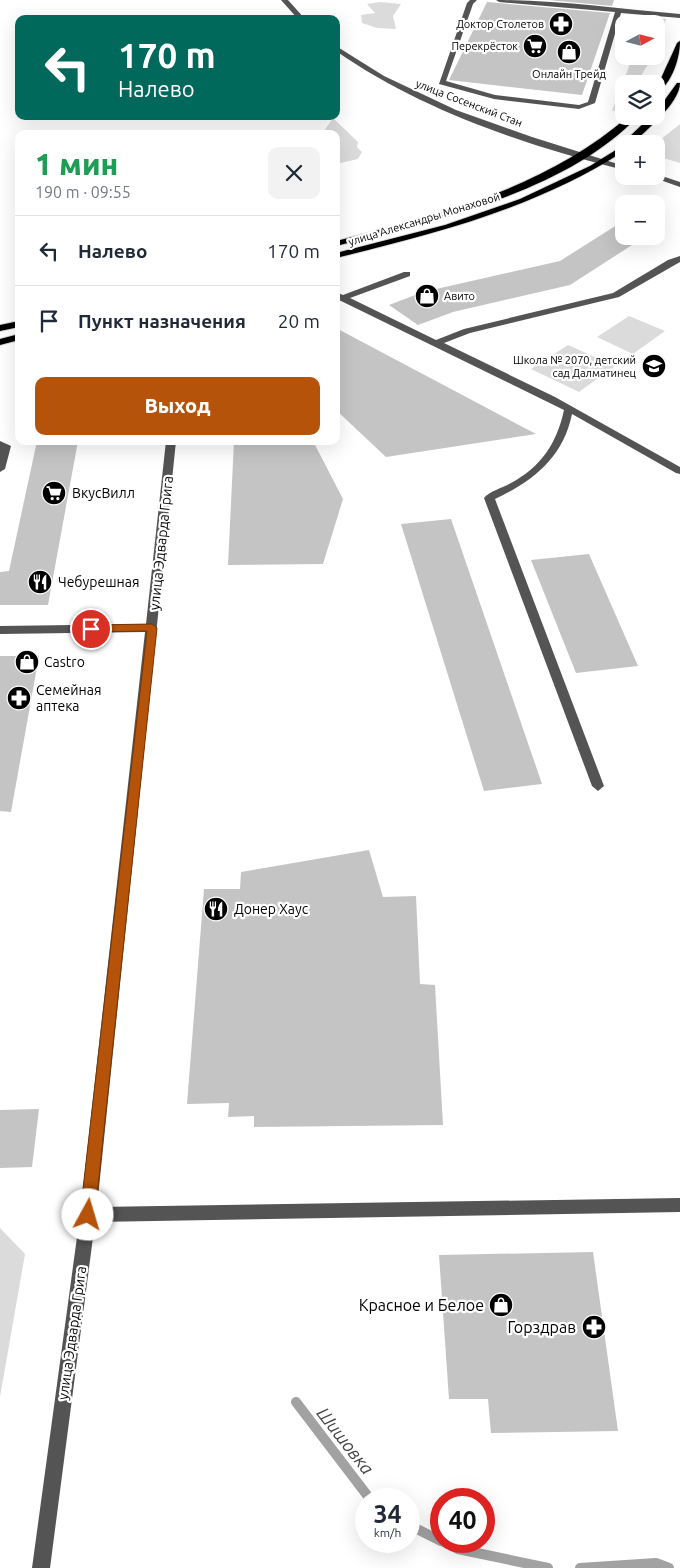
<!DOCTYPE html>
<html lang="ru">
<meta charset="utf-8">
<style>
:root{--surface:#fff;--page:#f2f2f3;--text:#1f2937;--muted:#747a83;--line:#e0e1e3;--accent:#b45309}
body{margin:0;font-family:Ubuntu,sans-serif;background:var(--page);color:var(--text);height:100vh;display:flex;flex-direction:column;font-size:19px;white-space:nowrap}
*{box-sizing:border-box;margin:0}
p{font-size:16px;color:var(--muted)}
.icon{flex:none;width:28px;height:28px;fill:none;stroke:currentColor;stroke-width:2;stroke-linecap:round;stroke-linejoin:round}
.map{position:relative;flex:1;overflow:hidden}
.panel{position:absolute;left:15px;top:130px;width:325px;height:315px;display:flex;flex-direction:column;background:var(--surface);border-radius:10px;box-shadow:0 5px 20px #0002}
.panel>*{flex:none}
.top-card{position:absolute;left:15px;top:15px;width:325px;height:105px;border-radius:10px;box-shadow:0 5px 20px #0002;background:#00695c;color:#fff;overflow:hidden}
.needle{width:32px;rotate:83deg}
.buttons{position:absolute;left:615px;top:15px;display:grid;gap:10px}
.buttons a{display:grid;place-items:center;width:50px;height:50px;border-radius:10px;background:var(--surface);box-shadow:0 5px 20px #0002;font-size:25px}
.speed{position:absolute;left:355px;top:1488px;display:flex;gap:10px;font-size:25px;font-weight:700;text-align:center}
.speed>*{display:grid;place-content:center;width:65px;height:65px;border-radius:50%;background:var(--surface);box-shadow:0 5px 20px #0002;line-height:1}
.speed small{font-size:12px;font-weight:400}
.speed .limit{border:8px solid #d22;background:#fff;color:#111}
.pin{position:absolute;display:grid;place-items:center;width:42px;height:42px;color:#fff;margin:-21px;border:2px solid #fff;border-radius:50%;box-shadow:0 1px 5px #0007}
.me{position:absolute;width:55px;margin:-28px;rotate:6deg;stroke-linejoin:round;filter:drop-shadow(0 0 4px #0008)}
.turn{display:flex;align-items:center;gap:18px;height:105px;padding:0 20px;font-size:22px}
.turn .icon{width:65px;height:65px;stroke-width:2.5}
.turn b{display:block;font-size:35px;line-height:42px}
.round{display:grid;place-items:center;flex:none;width:52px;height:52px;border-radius:10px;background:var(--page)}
.head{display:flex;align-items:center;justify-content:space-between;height:85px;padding:0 20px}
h1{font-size:30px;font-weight:800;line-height:38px;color:#1e9e55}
.button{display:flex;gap:10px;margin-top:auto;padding:10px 20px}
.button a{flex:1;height:58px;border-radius:10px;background:var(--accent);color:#fff;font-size:20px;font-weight:800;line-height:58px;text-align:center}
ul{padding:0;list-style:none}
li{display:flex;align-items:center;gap:15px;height:70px;padding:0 20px;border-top:1px solid var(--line)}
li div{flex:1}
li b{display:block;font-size:19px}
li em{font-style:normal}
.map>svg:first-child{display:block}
</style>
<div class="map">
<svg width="680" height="1568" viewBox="0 0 680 1568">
<rect width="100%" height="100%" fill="#fff"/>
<path fill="#dbdbdb" d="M 380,2 L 401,4 L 393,16 L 396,29 L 377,28 L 362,23 L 361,15 L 375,13 L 367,4 Z
M 646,17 L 666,19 L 658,46 L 656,46 L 656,24 L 643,24 Z
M 633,56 L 653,56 L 636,84 L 624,84 L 624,103 L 619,110 L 612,111 Z
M 333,118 L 358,142 L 357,147 L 362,152 L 358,159 L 336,164 L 336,134 L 322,134 Z
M 680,124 L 680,163 L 660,157 L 655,144 Z
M 629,316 L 665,331 L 633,354 L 597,337 Z
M 568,345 L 615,366 L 579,392 L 531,369 Z
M 0,1228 L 25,1254 L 0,1397 Z"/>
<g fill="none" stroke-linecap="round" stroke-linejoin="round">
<path stroke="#a2a2a2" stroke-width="10" d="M 296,1402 L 370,1499
M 409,1525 L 441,1541
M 442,1541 L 458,1549 L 548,1568
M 580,1568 L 656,1563 L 669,1568"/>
</g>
<path fill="#c4c4c4" d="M 548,0 L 614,0 L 612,6 Z
M 487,2 L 610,13 L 582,95 L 449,80 Z
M 620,223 L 624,224 L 624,236 L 646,236 L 570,285 L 453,312 L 418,325 L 389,305 L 423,292 L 560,261 Z
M 336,328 L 536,434 L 386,457 L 336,410 Z
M 37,441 L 78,441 L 48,605 L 0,605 L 0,572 L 9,571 Z
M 234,441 L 313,441 L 343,499 L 323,564 L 228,565 Z
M 451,519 L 542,784 L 484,791 L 401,524 Z
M 589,554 L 638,666 L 576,673 L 531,560 Z
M 0,656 L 39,656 L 11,812 L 0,811 Z
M 369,850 L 383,897 L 416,896 L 420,984 L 435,985 L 443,1125 L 254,1127 L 254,1116 L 228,1117 L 229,1103 L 187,1104 L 204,889 L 240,889 L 241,872 Z
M 39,1109 L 32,1167 L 0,1168 L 0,1110 Z
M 593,1252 L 618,1431 L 491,1433 L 488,1399 L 449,1399 L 439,1255 Z"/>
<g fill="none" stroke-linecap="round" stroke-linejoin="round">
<g stroke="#dbdbdb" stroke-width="2">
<path id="major" d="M 680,41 C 680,58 672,84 656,93 C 656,87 673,53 677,43 Z
M 677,83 L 680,83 C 680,103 646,130 632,144 L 624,144 L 624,151 C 536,208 437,233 336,258 L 336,253 L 445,225 L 520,199 L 590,166 L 624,145 L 623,144 L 624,142 L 651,116 L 656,116 L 656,112 Z
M 629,116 L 638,116 C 568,191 433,222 336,246 L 336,241 C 443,214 543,189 629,116 Z
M 19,321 L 19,327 L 0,331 L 0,325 Z
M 19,334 L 19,340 L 0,345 L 0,339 Z"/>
</g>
<path fill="#545454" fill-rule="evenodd" d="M 281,0 L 288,0 L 305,19 L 298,19 Z
M 470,0 L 477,0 L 473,4 L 446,81 L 495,95 L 579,105 L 588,102 L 615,12 L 499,2 L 496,0 C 557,0 619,9 680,14 L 680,18 L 621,13 L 595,103 L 579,109 L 494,99 L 439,84 L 467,3 Z
M 336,46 L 384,76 L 456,110 L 532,137 L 624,166 L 624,170 C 524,145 421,110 336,51 Z
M 656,174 L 680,182 L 680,187 L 649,176 L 656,176 Z
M 680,256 L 680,262 L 619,297 L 470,333 L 444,343 L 555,397 L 680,467 L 680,474 L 676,473 L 572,414 C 563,458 533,481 495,499 L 604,786 L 598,791 L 592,786 L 484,498 C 490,491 503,488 511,483 C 541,467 557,443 564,410 L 339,300 L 336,298 L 336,292 L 343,295 L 404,272 L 410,272 L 410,276 L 350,298 L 436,340 L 464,329 L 613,293 L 668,260 Z
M 0,441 L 11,446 L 5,469 L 0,472 Z
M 166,441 L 176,441 L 97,1207 L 680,1198 L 680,1212 L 95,1222 L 50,1568 L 32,1568 L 80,1215 L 145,632 L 0,634 L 0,626 L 146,624 Z"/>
<use href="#major" fill="#000" fill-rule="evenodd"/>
</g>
<path fill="#b45309" stroke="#753606" d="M 152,624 L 157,628 L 95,1215 L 93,1220 L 88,1222 L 83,1220 L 80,1215 L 147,631 L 91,632 L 86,629 L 91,625 Z"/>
<defs>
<g id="pharmacy-disc" transform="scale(1.25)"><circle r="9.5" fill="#000" stroke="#fff"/><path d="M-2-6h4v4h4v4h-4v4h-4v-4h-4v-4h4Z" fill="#fff"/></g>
<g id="supermarket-disc" transform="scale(1.25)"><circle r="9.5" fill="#000" stroke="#fff"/><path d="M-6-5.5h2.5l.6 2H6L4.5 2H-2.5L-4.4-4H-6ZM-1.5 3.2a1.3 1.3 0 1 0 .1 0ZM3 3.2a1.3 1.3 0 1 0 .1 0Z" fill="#fff"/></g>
<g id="shop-disc" transform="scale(1.25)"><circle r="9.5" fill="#000" stroke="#fff"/><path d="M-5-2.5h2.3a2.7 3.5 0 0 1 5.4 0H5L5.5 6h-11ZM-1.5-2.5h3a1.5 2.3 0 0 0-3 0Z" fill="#fff"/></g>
<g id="school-disc" transform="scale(1.25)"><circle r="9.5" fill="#000" stroke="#fff"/><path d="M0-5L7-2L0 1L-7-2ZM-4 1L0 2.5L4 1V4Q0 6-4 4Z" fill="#fff"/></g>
<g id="restaurant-disc" transform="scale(1.25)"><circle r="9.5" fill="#000" stroke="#fff"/><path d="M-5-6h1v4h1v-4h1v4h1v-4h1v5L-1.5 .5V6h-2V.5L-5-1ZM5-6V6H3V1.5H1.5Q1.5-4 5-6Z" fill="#fff"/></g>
</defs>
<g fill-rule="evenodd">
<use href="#pharmacy-disc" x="561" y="24"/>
<use href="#supermarket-disc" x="535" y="46"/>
<use href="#shop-disc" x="569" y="52"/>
<use href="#shop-disc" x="427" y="296"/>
<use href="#school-disc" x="654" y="366"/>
<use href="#supermarket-disc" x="54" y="493"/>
<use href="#restaurant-disc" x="40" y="582"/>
<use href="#shop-disc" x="27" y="662"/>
<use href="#pharmacy-disc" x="19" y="698"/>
<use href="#restaurant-disc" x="216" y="909"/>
<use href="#shop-disc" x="501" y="1305"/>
<use href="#pharmacy-disc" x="594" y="1327"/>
</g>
<g text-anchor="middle" stroke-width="4.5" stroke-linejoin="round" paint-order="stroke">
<g font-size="11" fill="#000" stroke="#fff" text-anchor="end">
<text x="544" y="28">Доктор Столетов</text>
<text x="518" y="50">Перекрёсток</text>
<text x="569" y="78" text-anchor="middle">Онлайн Трейд</text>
<text x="444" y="300" text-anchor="start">Авито</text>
<text x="636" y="364">Школа № 2070, детский<tspan x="636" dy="13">сад Далматинец</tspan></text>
</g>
<g font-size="11" fill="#000" stroke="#fff">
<text transform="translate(469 103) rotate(21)" y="4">улица Сосенский Стан</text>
<text transform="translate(424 219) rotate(-17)" y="4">улица Александры Монаховой</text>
</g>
<g font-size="14" fill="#000" stroke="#fff" text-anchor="start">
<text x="72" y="498">ВкусВилл</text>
<text x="58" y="587">Чебурешная</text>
<text x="44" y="667">Castro</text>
<text x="36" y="695">Семейная<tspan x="36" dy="16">аптека</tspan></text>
<text x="234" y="914">Донер Хаус</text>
</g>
<g font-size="14" fill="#000" stroke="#fff">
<text transform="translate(161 543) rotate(-84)" y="5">улица Эдварда Грига</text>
<text transform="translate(72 1333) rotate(-82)" y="5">улица Эдварда Грига</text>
</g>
<g font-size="16" fill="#000" stroke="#fff" text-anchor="end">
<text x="484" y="1311">Красное и Белое</text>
<text x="576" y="1333">Горздрав</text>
</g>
<g font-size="18" font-style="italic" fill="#434343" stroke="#fff">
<text transform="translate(345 1441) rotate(52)" y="6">Шишовка</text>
</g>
</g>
</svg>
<div class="buttons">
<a><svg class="needle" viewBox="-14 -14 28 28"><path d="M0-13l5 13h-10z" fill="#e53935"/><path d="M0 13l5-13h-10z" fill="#747a83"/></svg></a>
<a><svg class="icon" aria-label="layers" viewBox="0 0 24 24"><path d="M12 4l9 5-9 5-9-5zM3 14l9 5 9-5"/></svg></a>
<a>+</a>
<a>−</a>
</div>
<div class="speed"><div>34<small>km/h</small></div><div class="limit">40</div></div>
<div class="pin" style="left:91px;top:629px;background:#d93025"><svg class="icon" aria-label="arrive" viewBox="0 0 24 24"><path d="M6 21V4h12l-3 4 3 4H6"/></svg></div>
<svg class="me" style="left:88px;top:1215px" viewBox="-20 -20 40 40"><circle r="19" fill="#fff"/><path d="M0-13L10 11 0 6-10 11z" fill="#b45309"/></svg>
<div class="top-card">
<div class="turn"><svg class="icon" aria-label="left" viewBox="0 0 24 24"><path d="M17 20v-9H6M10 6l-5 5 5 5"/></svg><div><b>170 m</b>Налево</div></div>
</div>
<section class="panel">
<div class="head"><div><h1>1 мин</h1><p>190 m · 09:55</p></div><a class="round"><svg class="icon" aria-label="close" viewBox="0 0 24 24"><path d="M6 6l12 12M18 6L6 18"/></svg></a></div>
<ul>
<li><svg class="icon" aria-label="left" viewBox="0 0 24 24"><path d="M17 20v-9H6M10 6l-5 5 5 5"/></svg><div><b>Налево</b></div><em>170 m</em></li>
<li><svg class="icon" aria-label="arrive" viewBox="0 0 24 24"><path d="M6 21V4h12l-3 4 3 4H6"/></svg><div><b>Пункт назначения</b></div><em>20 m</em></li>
</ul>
<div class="button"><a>Выход</a></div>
</section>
</div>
